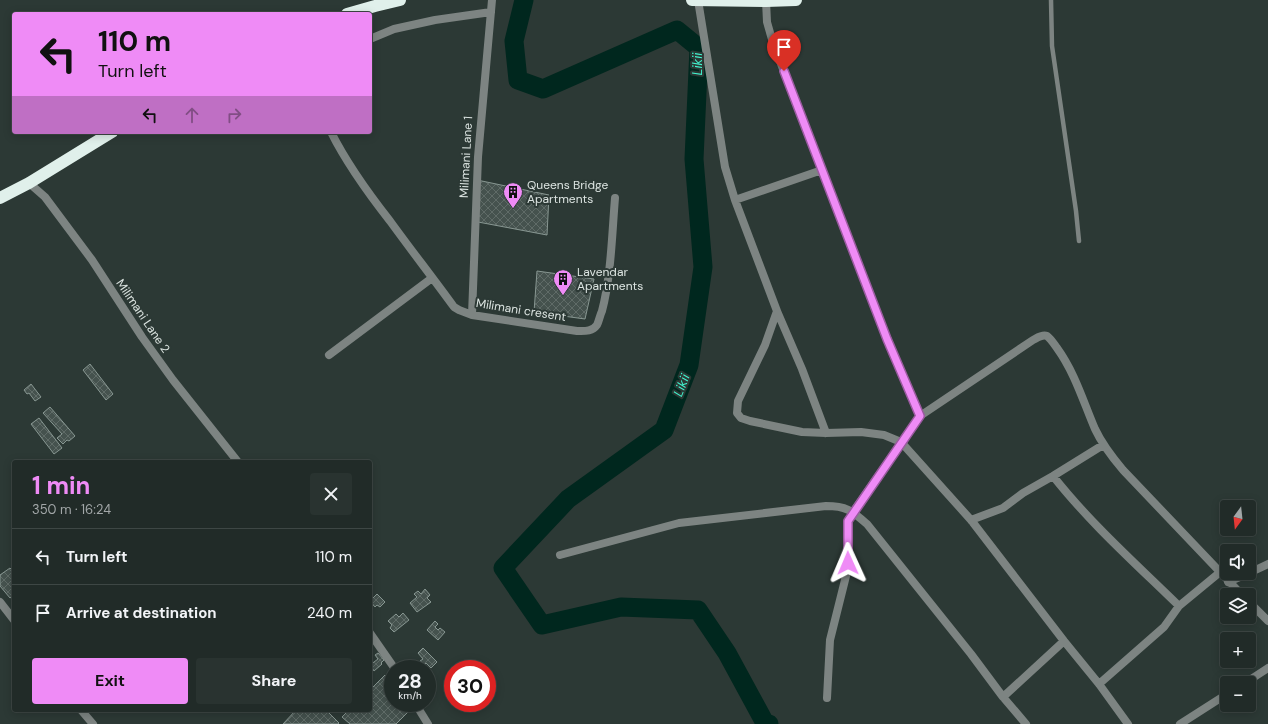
<!DOCTYPE html>
<meta charset="utf-8">
<style>
:root{--surface:#212b28;--page:#293330;--text:#f1f3f6;--muted:#a2a7a8;--line:#3e4745;--accent:#ef8bf6}
body{margin:0;font-family:"DM Sans",sans-serif;background:var(--page);color:var(--text);height:100vh;display:flex;flex-direction:column;font-size:15px;white-space:nowrap}
*{box-sizing:border-box;margin:0}
p{font-size:13px;color:var(--muted)}
.icon{flex:none;width:22px;height:22px;fill:none;stroke:currentColor;stroke-width:2;stroke-linecap:round;stroke-linejoin:round}
.map{position:relative;flex:1;overflow:hidden}
.side{position:absolute;left:12px;top:460px;width:360px;height:252px;display:flex;flex-direction:column;background:var(--surface);border-radius:4px;box-shadow:0 2px 10px #0003,0 0 0 1px var(--line)}
.side>*{flex:none}
.hud{position:absolute;left:12px;top:12px;width:360px;height:122px;border-radius:4px;box-shadow:0 2px 10px #0003,0 0 0 1px var(--line);background:#ef8bf6;color:#111;overflow:hidden}
.needle{width:26px;rotate:195deg}
.tools{position:absolute;left:1220px;top:500px;display:grid;gap:8px}
.tools a{display:grid;place-items:center;width:36px;height:36px;border-radius:4px;background:var(--surface);box-shadow:0 2px 10px #0003,0 0 0 1px var(--line);font-size:20px}
.speed{position:absolute;left:384px;top:660px;display:flex;gap:8px;font-size:20px;font-weight:700;text-align:center}
.speed>*{display:grid;place-content:center;width:52px;height:52px;border-radius:50%;background:var(--surface);box-shadow:0 2px 10px #0003,0 0 0 1px var(--line);line-height:1}
.speed small{font-size:10px;font-weight:400}
.speed .limit{border:6px solid #d22;background:#fff;color:#111}
.pin{position:absolute;display:grid;place-items:center;width:34px;height:34px;color:#fff;margin:-41px -17px;border-radius:50% 50% 50% 0;rotate:-45deg;box-shadow:0 0 4px #0007}
.pin .icon{rotate:45deg}
.me{position:absolute;width:44px;margin:-22px;rotate:359deg;stroke-linejoin:round;filter:drop-shadow(0 0 3px #0008)}
.turn{display:flex;align-items:center;gap:14px;height:84px;padding:0 20px;font-size:18px}
.turn .icon{width:52px;height:52px;stroke-width:2.5}
.turn b{display:block;font-size:28px;line-height:34px}
.lanes{display:flex;align-items:center;height:38px;padding:0 20px;background:#0003;justify-content:center;gap:20px;direction:ltr}
.lanes .off{opacity:.35}
.round{display:grid;place-items:center;flex:none;width:42px;height:42px;border-radius:4px;background:var(--page)}
.summary{display:flex;align-items:center;justify-content:space-between;height:68px;padding:0 20px}
h1{font-size:24px;font-weight:700;line-height:30px;color:var(--accent)}
.action{display:flex;gap:8px;margin-top:auto;padding:8px 20px}
.action a{flex:1;height:46px;border-radius:4px;background:var(--accent);color:#111;font-size:16px;font-weight:700;line-height:46px;text-align:center}
.action a+a{background:var(--page);color:var(--text)}
ul{padding:0;list-style:none}
li{display:flex;align-items:center;gap:12px;height:56px;padding:0 20px;border-top:1px solid var(--line)}
li div{flex:1}
li b{display:block;font-size:15px}
li em{font-style:normal}
.map>svg:first-child{display:block}
</style>
<div class="map">
<svg width="1268" height="724" viewBox="0 0 1268 724">
<defs>
<pattern id="building-cross-hatch" width="8" height="8" patternUnits="userSpaceOnUse"><rect width="8" height="8" fill="#45524e"/><path d="M0 0l8 8M0 8l8-8" fill="none" stroke="#5f6b67"/></pattern>
</defs>
<rect width="100%" height="100%" fill="#2c3935"/>
<g fill="none" stroke-linecap="round" stroke-linejoin="round">
<path stroke="#00271e" stroke-width="19" d="M 524,0 L 514,41 L 518,80 L 543,89 L 677,30 L 699,48 L 694,159 L 703,267 L 689,365 L 664,430 L 568,499 L 503,568 L 542,625 L 621,607 L 698,610 L 727,653 L 765,723 L 769,724"/>
</g>
<path fill="url(#building-cross-hatch)" stroke="#889792" d="M 477,180 L 549,195 L 547,235 L 478,222 Z
M 537,271 L 594,279 L 585,319 L 534,312 Z
M 90,364 L 113,394 L 106,400 L 83,370 Z
M 31,384 L 41,397 L 35,401 L 29,393 L 27,394 L 24,390 Z
M 50,407 L 75,436 L 69,441 L 67,440 L 63,444 L 57,438 L 62,434 L 43,413 Z
M 39,418 L 62,448 L 54,454 L 31,424 Z
M 10,568 L 14,572 L 14,595 L 10,598 L 0,586 L 0,575 Z
M 425,589 L 430,595 L 427,598 L 431,602 L 417,612 L 410,603 L 417,597 L 414,594 L 418,591 L 421,594 Z
M 377,594 L 385,602 L 380,607 L 377,605 L 375,607 L 370,601 Z
M 403,613 L 409,620 L 394,632 L 390,628 L 392,625 L 388,621 L 396,614 L 399,617 Z
M 435,621 L 438,624 L 435,627 L 438,630 L 440,628 L 445,632 L 438,640 L 427,630 Z
M 423,648 L 437,662 L 431,668 L 426,663 L 424,665 L 420,661 L 423,659 L 418,653 Z
M 378,653 L 384,660 L 381,663 L 382,664 L 374,671 L 370,665 L 378,659 L 375,655 Z
M 385,675 L 393,683 L 393,703 L 413,703 L 415,705 L 396,724 L 350,724 L 342,717 L 349,710 L 370,710 L 370,690 Z
M 296,710 L 326,710 L 339,723 L 338,724 L 283,724 Z"/>
<g fill="none" stroke-linecap="round" stroke-linejoin="round">
<path stroke="#7d8482" stroke-width="4.5" d="M 1051,0 L 1052,46 L 1076,211 L 1079,241"/>
<path stroke="#7d8482" stroke-width="8" d="M 698,0 L 725,167 L 735,200 L 777,311 L 765,345 L 738,401 L 737,413 L 741,418 L 750,421 L 802,432 L 826,433 L 861,432 L 884,435 L 901,442 L 971,520 L 1064,641 L 1099,684 L 1128,724
M 766,1 L 767,22 L 773,43 L 887,339 L 920,416
M 370,39 L 394,29 L 435,20 L 491,12
M 331,132 C 347,164 368,193 390,221 C 411,250 433,278 454,307 L 459,310 L 472,315 L 577,331 C 584,331 592,332 597,325 C 599,321 600,315 602,311 C 611,277 612,234 615,198
M 29,183 L 45,197 L 92,260 L 142,337 L 173,380 L 238,462
M 735,200 L 822,170
M 777,311 L 802,369 L 826,433
M 472,315 L 478,157 L 492,0
M 329,355 L 432,278
M 1053,476 C 1090,523 1136,564 1179,606
M 971,520 L 1003,508 L 1023,493 L 1053,476 L 1103,445
M 560,555 L 679,523 L 826,506 C 847,506 852,511 867,524 L 971,654 L 1003,697 L 1026,724
M 1249,573 L 1268,564
M 1228,582 L 1249,573
M 0,602 L 14,620
M 1249,602 L 1268,621
M 370,633 L 395,669
M 1245,683 L 1268,668
M 1099,684 L 1164,627 L 1179,606 L 1219,573
M 1003,697 L 1064,641
M 827,698 L 830,640 L 846,576 L 848,563 L 848,521 L 853,512 L 920,416 L 1033,340 C 1037,338 1042,334 1047,336 C 1051,339 1054,344 1057,348 C 1075,373 1083,401 1095,429 C 1102,444 1112,457 1123,470 L 1242,595
M 415,703 L 428,724
M 81,710 L 93,724
M 1180,724 L 1227,694"/>
<path stroke="#e0f0eb" stroke-width="12" d="M 692,0 L 766,1 L 796,0
M 347,14 L 375,6 L 400,0
M 0,198 L 29,183 L 112,132"/>
</g>
<g fill="none" stroke-linecap="round" stroke-linejoin="round">
<g stroke="#9b5aa0" stroke-width="10">
<path id="route" d="M 784,71 L 887,339 L 920,416 L 848,521 L 848,563"/>
</g>
<use href="#route" stroke="#ef8bf6" stroke-width="7"/>
</g>
<defs>
<g id="building-pin" transform="scale(1)"><path d="M0 17L-7.5 6A9.5 9.5 0 1 1 7.5 6Z" fill="#ef8bf6" stroke="#2c3935"/><path d="M-4-6H4V6H1V3H-1V6H-4ZM-2.5-4.3h1.7v1.8h-1.7ZM.8-4.3h1.7v1.8H.8ZM-2.5-1h1.7V.8h-1.7ZM.8-1h1.7V.8H.8Z" fill="#111"/></g>
</defs>
<g fill-rule="evenodd">
<use href="#building-pin" x="513" y="192"/>
<use href="#building-pin" x="563" y="279"/>
</g>
<g text-anchor="middle" stroke-width="4" stroke-linejoin="round" paint-order="stroke">
<g font-size="12" fill="#dce4e1" stroke="#2c3935">
<text transform="translate(466 157) rotate(-87)" y="4">Milimani Lane 1</text>
<text transform="translate(521 310) rotate(9)" y="4">Milimani cresent</text>
<text transform="translate(143 316) rotate(56)" y="4">Milimani Lane 2</text>
</g>
<g font-size="12" fill="#dce4e1" stroke="#2c3935" text-anchor="start">
<text x="527" y="189">Queens Bridge<tspan x="527" dy="14">Apartments</tspan></text>
<text x="577" y="276">Lavendar<tspan x="577" dy="14">Apartments</tspan></text>
</g>
<g font-size="13" font-style="italic" fill="#42f7d1" stroke="#2c3935">
<text transform="translate(697 64) rotate(-90)" y="5">Likii</text>
<text transform="translate(681 385) rotate(-69)" y="5">Likii</text>
</g>
</g>
</svg>
<div class="tools">
<a><svg class="needle" viewBox="-14 -14 28 28"><path d="M0-13l5 13h-10z" fill="#e53935"/><path d="M0 13l5-13h-10z" fill="#a2a7a8"/></svg></a>
<a><svg class="icon" aria-label="sound" viewBox="0 0 24 24"><path d="M4 9h4l5-4v14l-5-4H4zM17 9q2 3 0 6"/></svg></a>
<a><svg class="icon" aria-label="layers" viewBox="0 0 24 24"><path d="M12 4l9 5-9 5-9-5zM3 14l9 5 9-5"/></svg></a>
<a>+</a>
<a>−</a>
</div>
<div class="speed"><div>28<small>km/h</small></div><div class="limit">30</div></div>
<div class="pin" style="left:784px;top:71px;background:#d93025"><svg class="icon" aria-label="arrive" viewBox="0 0 24 24"><path d="M6 21V4h12l-3 4 3 4H6"/></svg></div>
<svg class="me" style="left:848px;top:563px" viewBox="-20 -20 40 40"><path d="M0-17L14 15 0 8-14 15z" fill="#ef8bf6" stroke="#fff" stroke-width="4"/></svg>
<div class="hud">
<div class="turn"><svg class="icon" aria-label="left" viewBox="0 0 24 24"><path d="M17 20v-9H6M10 6l-5 5 5 5"/></svg><div><b>110 m</b>Turn left</div></div>
<div class="lanes"><svg class="icon" aria-label="left" viewBox="0 0 24 24"><path d="M17 20v-9H6M10 6l-5 5 5 5"/></svg><svg class="icon off" aria-label="ahead" viewBox="0 0 24 24"><path d="M12 20V5M6 11l6-6 6 6"/></svg><svg class="icon off" aria-label="right" viewBox="0 0 24 24"><path d="M7 20v-9h11M14 6l5 5-5 5"/></svg></div>
</div>
<section class="side">
<div class="summary"><div><h1>1 min</h1><p>350 m · 16:24</p></div><a class="round"><svg class="icon" aria-label="close" viewBox="0 0 24 24"><path d="M6 6l12 12M18 6L6 18"/></svg></a></div>
<ul>
<li><svg class="icon" aria-label="left" viewBox="0 0 24 24"><path d="M17 20v-9H6M10 6l-5 5 5 5"/></svg><div><b>Turn left</b></div><em>110 m</em></li>
<li><svg class="icon" aria-label="arrive" viewBox="0 0 24 24"><path d="M6 21V4h12l-3 4 3 4H6"/></svg><div><b>Arrive at destination</b></div><em>240 m</em></li>
</ul>
<div class="action"><a>Exit</a><a>Share</a></div>
</section>
</div>
